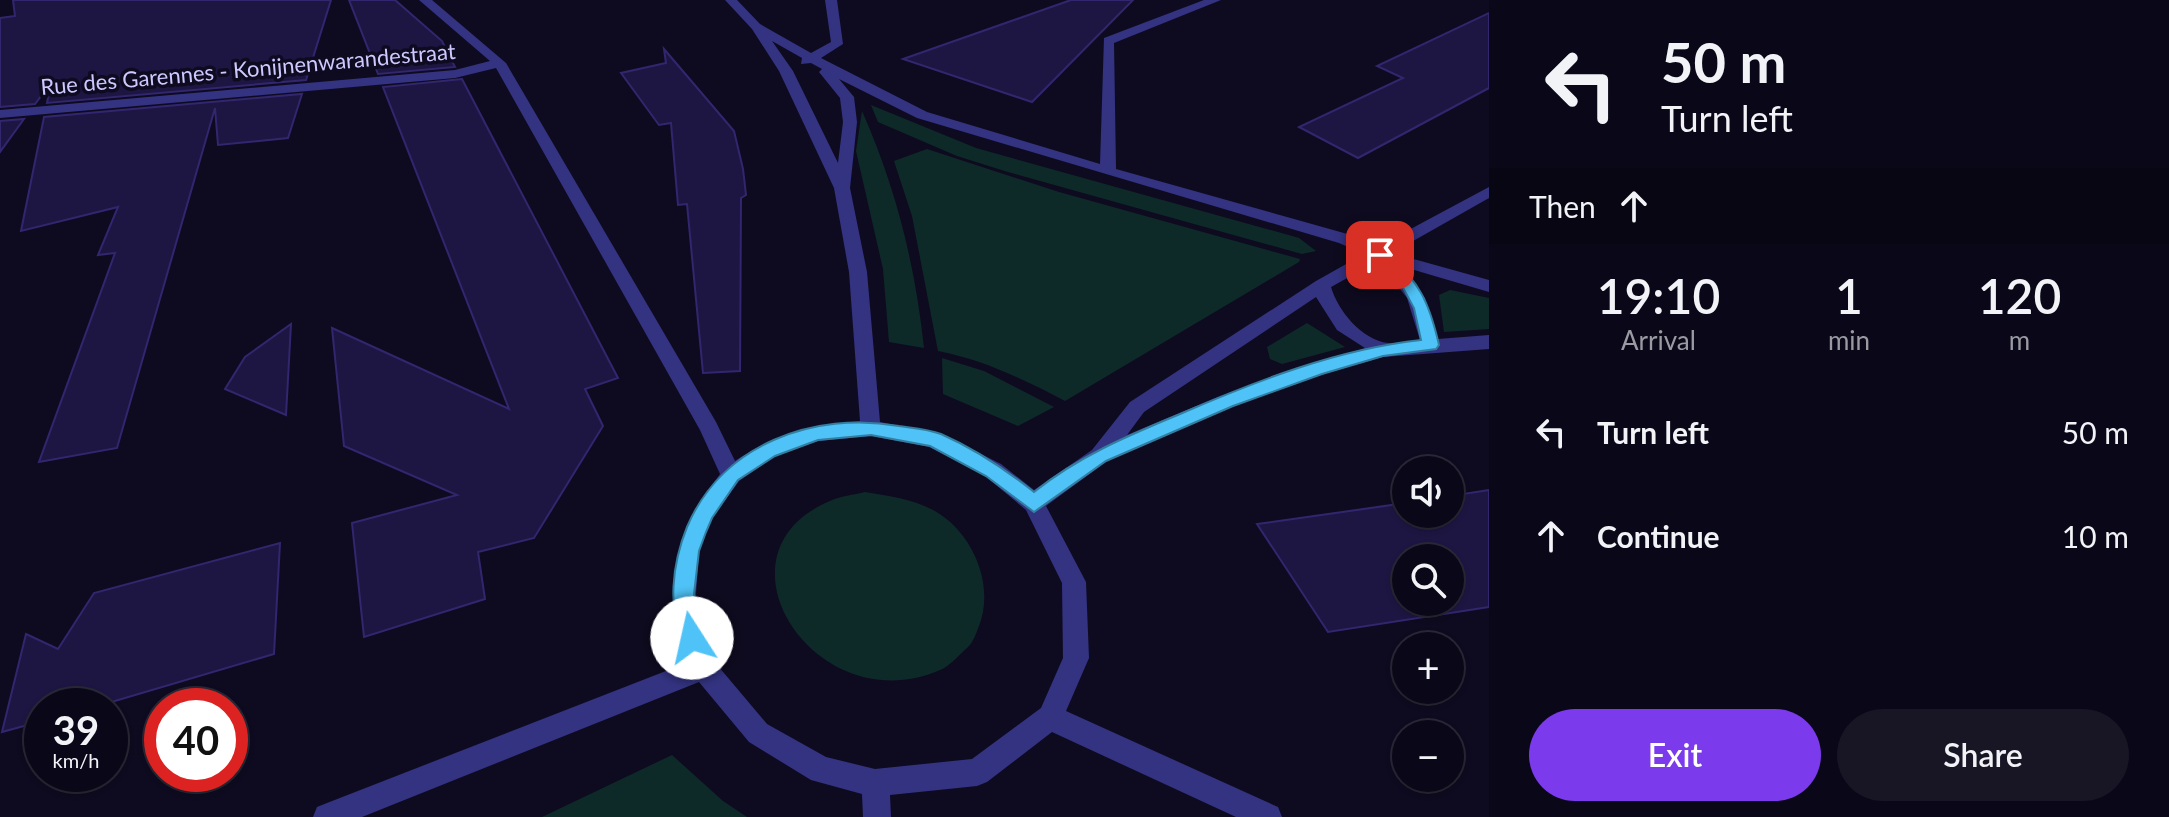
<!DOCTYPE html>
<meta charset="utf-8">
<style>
:root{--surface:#0a0818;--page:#181625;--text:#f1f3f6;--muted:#999aa2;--line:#2a2937;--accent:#7c3aed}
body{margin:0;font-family:Lato,sans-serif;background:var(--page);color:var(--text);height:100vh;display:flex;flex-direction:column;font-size:30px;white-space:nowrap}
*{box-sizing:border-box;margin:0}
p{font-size:26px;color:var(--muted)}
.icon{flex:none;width:44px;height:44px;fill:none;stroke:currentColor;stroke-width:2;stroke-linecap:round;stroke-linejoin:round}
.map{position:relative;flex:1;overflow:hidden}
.panel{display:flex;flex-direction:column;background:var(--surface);width:680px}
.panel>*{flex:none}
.hud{background:#0a0818;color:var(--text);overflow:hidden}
.tools{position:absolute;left:1392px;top:456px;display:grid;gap:16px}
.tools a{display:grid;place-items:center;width:72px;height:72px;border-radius:50%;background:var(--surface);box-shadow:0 2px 6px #0004,0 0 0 2px var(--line);font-size:40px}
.speed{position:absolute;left:24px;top:688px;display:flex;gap:16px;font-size:40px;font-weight:700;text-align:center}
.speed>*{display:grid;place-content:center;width:104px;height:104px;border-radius:50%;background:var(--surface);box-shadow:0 2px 6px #0004,0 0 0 2px var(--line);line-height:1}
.speed small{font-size:20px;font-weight:400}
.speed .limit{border:12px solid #d22;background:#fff;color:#111}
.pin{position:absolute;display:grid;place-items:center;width:68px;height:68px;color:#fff;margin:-34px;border-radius:16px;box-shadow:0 4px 12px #0006}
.me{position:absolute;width:88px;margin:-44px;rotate:350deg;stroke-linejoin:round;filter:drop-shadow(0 0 6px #0008)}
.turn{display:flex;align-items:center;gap:28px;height:168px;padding:0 40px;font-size:36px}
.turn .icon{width:104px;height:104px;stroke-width:2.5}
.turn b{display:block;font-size:56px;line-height:68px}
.then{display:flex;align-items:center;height:76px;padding:0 40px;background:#0003;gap:16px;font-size:30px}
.eta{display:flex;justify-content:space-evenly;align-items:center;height:136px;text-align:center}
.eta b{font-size:48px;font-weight:600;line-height:56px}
.cta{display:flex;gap:16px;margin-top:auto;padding:16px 40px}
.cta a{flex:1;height:92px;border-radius:48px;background:var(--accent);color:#fff;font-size:32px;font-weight:600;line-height:92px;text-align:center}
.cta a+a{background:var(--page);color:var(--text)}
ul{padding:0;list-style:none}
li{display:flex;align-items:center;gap:24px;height:104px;padding:0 40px}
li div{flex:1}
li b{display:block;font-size:30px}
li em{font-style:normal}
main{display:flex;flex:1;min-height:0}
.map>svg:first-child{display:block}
</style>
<main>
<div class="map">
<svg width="1489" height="817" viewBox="0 0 1489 817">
<rect width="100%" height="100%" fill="#0e0b20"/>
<path fill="#0e2a28" d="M 871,105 L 976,148 L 1285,234 L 1299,238 L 1316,251 L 1302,254 L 1008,172 L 957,156 L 878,122 Z
M 862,111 C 896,188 915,264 924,348 L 889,342 L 883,269 L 856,151 Z
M 927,149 L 1059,192 L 1300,259 L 1299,262 L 1065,401 C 1023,379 984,360 938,351 L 912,216 L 894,161 Z
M 1450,290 L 1489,298 L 1489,329 L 1444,332 L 1439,295 Z
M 1307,323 L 1345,347 L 1282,364 L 1270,359 L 1267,347 Z
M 942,358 L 984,371 L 1054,407 L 1018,426 L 943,394 Z
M 865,492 C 890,496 913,499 935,511 C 973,533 995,585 979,626 C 976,633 974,641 968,647 C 960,654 950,666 940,670 C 817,724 704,554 830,501 C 840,496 854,495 865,492 Z
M 672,755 L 723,801 L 747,817 L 542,817 Z"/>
<path fill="#1d1642" stroke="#32266f" stroke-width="2" fill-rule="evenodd" d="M 13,0 L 331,0 L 306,80 L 47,103 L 51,83 L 35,104 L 0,107 L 0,18 L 15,16 Z
M 349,0 L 395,0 L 442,41 L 455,67 L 378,74 Z
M 1071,0 L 1133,0 L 1032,102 L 903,59 Z
M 1489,13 L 1489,88 L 1358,158 L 1299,127 L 1403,78 L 1377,66 Z
M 664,49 L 734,131 L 743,169 L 746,195 L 741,198 L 740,371 L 703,373 L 687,204 L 678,205 L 671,123 L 659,125 L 621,73 L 666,63 Z
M 462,79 L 618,378 L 585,389 L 603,426 L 534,538 L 478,552 L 485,599 L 364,637 L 352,523 L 457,495 L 344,446 L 332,328 L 509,409 L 383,87 Z
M 302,94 L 288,138 L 218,145 L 215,108 L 117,448 L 39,462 L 115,253 L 98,255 L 118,207 L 21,231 L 44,117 Z
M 24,119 L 0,152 L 0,121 Z
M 291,324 L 286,415 L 225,389 L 245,357 Z
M 1489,490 L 1489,607 L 1328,632 L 1257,524 L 1406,503 L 1406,514 L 1450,514 L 1450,496 ZM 1406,558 L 1450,558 L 1450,602 L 1406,602 Z
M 280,543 L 274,654 L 98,706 L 42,706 L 42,721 L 2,732 L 26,634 L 58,649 L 94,593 Z"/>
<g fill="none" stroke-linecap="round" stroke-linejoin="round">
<path fill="#333382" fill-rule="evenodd" d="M 419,0 L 432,0 L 506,63 L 716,422 L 735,461 C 774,435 814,425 860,421 L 849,272 L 834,188 L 779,71 L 752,29 L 725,0 L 737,0 L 760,24 L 811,53 L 831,42 L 825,0 L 837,0 L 843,44 L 821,58 L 927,112 L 1100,164 L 1104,38 L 1204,0 L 1221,0 L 1114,43 L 1116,169 L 1351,235 L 1377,247 L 1489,187 L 1489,198 L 1392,253 L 1489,280 L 1489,292 L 1404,267 L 1425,298 L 1438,339 L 1489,335 L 1489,349 L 1383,357 L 1323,374 L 1234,406 L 1107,461 L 1046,506 L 1086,582 L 1089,658 L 1066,711 L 1278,807 L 1282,817 L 1236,817 L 1052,732 L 987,782 L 977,786 L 890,795 L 891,817 L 863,817 L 862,794 L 811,780 L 749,742 L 699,682 L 362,817 L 313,817 L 317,807 L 327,803 L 689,662 C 660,588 673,536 720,474 L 700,430 L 496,68 L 455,78 L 0,118 L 0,110 L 455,70 L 490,61 ZM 772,41 L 802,58 L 801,64 L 811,63 L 822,69 L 819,72 L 840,98 L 843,122 L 838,163 L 793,71 ZM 839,79 L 917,118 L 1339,243 L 1364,254 L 1316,281 L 1130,402 L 1092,450 L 1034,490 L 1001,464 L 941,434 L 880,422 L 867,272 L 850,188 L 857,122 L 854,97 ZM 1378,261 L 1407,298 L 1420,340 C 1410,341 1398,344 1388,343 C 1362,340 1338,311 1331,287 ZM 1316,297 L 1337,330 L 1365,348 L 1220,396 L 1127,435 L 1144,412 ZM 871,436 L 930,447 L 985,476 L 1026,510 L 1062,583 L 1063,658 L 1041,708 L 972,759 L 875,769 L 826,757 L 767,724 L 713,660 L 704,638 L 696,594 L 699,551 L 712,518 L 739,481 L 775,456 L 818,441 Z"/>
</g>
<path fill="#4fc3f7" stroke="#337fa1" stroke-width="2" d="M 1380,250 L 1386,251 C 1419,282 1429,301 1439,345 L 1436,349 L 1383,356 L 1322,374 L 1233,406 L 1106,461 L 1034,512 L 986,476 L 930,446 L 871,435 L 818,440 L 775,456 L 738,480 L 712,518 L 706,532 L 699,551 L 694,594 L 703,638 L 700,646 L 692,649 L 684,646 C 667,609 672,564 687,527 C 722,444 814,411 899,426 C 913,428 928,429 941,434 C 975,449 1005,469 1034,492 C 1079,456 1127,436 1180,414 C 1256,381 1338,349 1421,340 L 1414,308 L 1400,282 L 1373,255 Z"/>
<g text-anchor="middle" stroke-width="7" stroke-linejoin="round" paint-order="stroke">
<g font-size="22" fill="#cdc9ff" stroke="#0e0b20">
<text transform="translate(248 69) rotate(-5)" y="8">Rue des Garennes - Konijnenwarandestraat</text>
</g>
</g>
</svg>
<div class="tools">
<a><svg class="icon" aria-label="sound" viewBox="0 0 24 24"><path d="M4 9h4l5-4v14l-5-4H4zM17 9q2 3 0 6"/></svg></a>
<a><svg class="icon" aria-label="search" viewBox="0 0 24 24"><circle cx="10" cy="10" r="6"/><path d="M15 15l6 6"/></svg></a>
<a>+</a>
<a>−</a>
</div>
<div class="speed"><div>39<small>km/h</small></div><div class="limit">40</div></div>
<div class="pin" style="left:1380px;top:255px;background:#d93025"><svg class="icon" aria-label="arrive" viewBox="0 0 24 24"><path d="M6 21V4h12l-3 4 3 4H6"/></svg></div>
<svg class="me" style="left:692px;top:638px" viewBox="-20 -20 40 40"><circle r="19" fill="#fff"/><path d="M0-13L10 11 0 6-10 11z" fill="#4fc3f7"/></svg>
</div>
<section class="panel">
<div class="hud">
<div class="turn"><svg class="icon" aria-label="left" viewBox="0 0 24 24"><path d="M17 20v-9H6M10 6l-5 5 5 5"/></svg><div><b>50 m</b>Turn left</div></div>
<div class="then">Then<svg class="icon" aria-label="ahead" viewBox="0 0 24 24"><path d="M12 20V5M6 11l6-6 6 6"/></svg></div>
</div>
<div class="eta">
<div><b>19:10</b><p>Arrival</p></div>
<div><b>1</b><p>min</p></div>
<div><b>120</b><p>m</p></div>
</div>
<ul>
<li><svg class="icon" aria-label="left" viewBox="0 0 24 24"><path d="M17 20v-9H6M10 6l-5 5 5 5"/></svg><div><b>Turn left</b></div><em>50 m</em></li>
<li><svg class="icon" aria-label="ahead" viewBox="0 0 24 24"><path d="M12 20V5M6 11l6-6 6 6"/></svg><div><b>Continue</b></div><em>10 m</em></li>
</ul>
<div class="cta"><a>Exit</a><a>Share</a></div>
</section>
</main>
